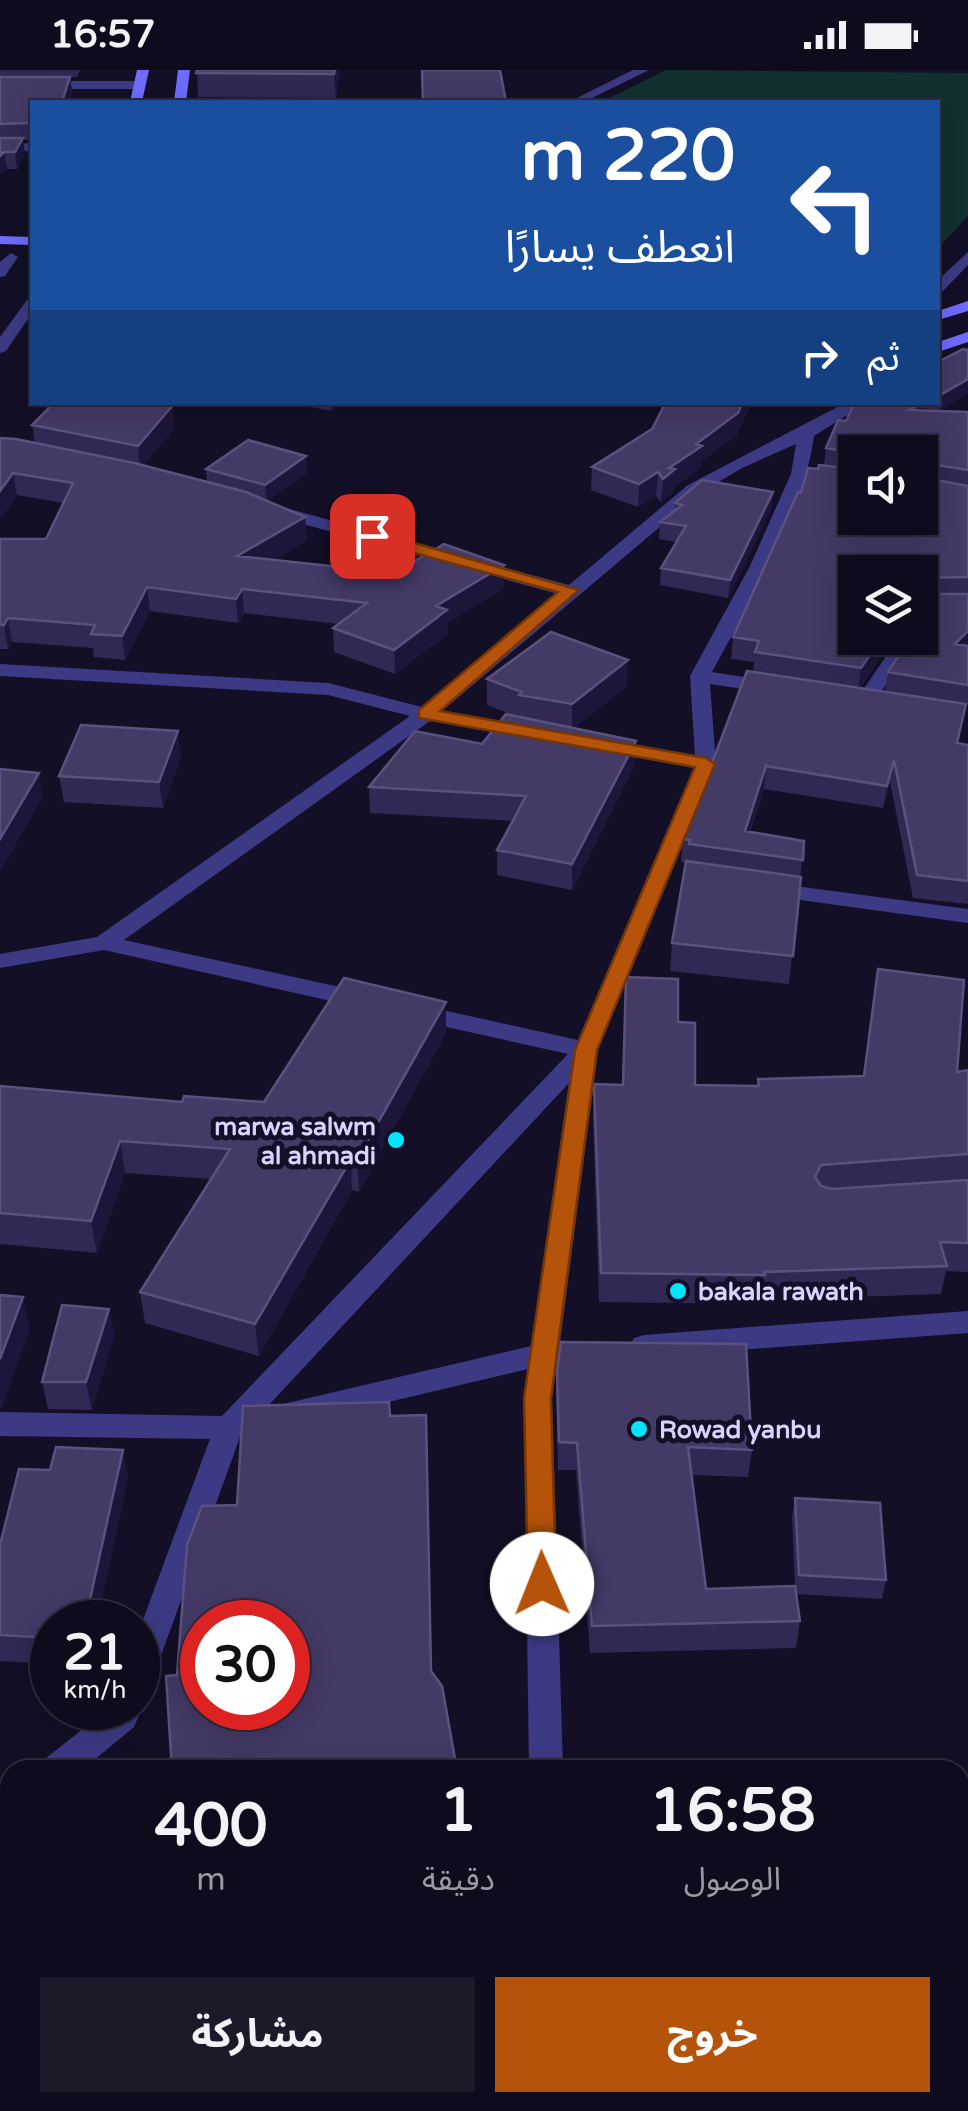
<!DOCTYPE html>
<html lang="ar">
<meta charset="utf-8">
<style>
:root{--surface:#0e0b1c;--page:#1c1929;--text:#f1f3f6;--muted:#9b9ba3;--line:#2e2b3b;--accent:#b45309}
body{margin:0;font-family:"Varela Round","Noto Sans Arabic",sans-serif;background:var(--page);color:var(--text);direction:rtl;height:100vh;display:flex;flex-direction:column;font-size:38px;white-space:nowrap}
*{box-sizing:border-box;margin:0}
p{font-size:32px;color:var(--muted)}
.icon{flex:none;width:55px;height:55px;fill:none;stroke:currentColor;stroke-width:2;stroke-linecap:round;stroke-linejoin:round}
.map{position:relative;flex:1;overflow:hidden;direction:ltr}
.side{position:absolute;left:0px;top:1690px;width:970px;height:352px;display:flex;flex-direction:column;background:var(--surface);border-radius:30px 30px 0 0;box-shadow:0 5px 25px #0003,0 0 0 2px var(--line);direction:rtl}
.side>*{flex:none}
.banner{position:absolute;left:30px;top:30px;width:910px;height:305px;border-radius:0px;box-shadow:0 5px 25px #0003,0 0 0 2px var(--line);direction:rtl;background:#1a4fa0;color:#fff;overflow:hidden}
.buttons{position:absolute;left:838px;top:365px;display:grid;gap:20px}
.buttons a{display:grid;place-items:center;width:100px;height:100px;border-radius:0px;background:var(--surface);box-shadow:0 5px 25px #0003,0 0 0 2px var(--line);font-size:50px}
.speed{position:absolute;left:30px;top:1530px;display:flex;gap:20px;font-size:50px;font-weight:700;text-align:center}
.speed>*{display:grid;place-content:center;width:130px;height:130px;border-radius:50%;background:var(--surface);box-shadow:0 5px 25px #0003,0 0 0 2px var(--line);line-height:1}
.speed small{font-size:25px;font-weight:400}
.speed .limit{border:15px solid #d22;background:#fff;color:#111}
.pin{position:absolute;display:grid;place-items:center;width:85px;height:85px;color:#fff;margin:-42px;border-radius:20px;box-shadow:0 5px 15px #0006}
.me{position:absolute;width:110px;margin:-55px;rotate:359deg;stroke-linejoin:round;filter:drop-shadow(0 0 8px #0008)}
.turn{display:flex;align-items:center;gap:35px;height:210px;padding:0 40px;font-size:45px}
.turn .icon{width:130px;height:130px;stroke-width:2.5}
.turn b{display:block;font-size:70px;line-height:85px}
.then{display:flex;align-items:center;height:95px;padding:0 40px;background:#0003;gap:20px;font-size:38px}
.eta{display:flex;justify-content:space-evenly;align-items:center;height:170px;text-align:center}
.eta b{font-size:60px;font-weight:700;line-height:70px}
.button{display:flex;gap:20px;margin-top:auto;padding:20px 40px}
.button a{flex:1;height:115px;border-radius:0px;background:var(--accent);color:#fff;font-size:40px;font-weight:700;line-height:115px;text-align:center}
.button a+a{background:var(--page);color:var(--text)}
.status{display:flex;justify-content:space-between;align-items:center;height:70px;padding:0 50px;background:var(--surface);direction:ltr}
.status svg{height:28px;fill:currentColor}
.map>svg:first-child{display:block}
</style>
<div class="status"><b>16:57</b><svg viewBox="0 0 49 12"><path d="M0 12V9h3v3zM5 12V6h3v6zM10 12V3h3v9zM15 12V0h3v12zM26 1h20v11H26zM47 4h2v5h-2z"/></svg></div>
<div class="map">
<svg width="968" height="2041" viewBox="0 0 968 2041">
<rect width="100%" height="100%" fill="#130f26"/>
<path fill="#12302f" d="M 666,0 L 968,3 L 968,146 L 938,178 L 938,32 L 601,32 Z"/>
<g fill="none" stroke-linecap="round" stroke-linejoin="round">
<path fill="#3d3a85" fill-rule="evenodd" d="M 633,0 L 649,0 L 584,32 L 569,32 Z
M 0,11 L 140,11 L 146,15 L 140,19 L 0,19 Z
M 32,73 L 32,81 L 0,82 L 0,74 Z
M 968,182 L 968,195 L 943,221 L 938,222 L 938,210 Z
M 847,332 L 868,332 L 814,366 C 802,450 751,528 712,602 L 775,612 L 785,618 L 775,624 L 710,614 L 716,694 L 598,980 L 560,1273 L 568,1282 L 557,1292 L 552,1328 L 563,1700 L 529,1700 L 524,1328 L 528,1299 L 240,1367 L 154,1605 L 149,1615 L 138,1619 L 138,1563 L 210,1369 L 0,1366 L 0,1342 L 222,1346 L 568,984 L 415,950 L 403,942 L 415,934 L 578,970 L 694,698 L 602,681 L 592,675 L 602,669 L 695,686 L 690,606 L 750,496 L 791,404 L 796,374 L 742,398 L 700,423 L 442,641 L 536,658 L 539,662 L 536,666 L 430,651 L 124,870 L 367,923 L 379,931 L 375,937 L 367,939 L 104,880 L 0,898 L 0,884 L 97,867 L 410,646 L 328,625 L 0,606 L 0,594 L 328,613 L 422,637 L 558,524 L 270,445 L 270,437 L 282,437 L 569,515 L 688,415 ZM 569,1013 L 531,1276 L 266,1338 Z
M 898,568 L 917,568 L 872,636 L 858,636 L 855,632 Z
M 765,812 L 968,839 L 968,853 L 757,824 L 754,819 Z
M 968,1241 L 968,1263 L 644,1287 L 634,1284 L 630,1276 L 634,1268 L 644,1265 Z
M 138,1628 L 142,1638 L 134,1657 L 82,1700 L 40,1700 L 45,1689 L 109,1638 L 138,1638 Z
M 10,1722 L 10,1758 L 0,1762 L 0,1726 Z
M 535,2032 L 573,2032 L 573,2041 L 535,2041 Z"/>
<path fill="#3d3a85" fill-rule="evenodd" d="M 11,183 L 18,187 L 5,206 L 0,207 L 0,192 Z
M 32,228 L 32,243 L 6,281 L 0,283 L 0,267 L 27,230 Z"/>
<path fill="#6f6bff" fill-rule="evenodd" d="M 137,0 L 149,0 L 142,32 L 130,32 Z
M 178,0 L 190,0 L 186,32 L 174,32 Z
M 0,166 L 32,167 L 32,175 L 0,174 Z
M 968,231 L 968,241 L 938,250 L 938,241 Z
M 968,262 L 968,272 L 938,282 L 938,272 Z"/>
</g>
<path fill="#312854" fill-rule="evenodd" d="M 0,0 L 80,0 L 77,7 L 70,7 L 72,23 L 69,32 L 32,32 L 32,70 L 23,70 L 25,85 L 17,99 L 7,99 L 0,105 Z
M 197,0 L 340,0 L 336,28 L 198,27 Z
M 963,279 L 940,340 L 918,338 L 918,341 L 968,342 L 968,634 L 965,637 L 958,673 L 968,675 L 968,834 L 913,828 L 890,712 L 883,738 L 764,719 L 750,762 L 804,771 L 789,914 L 670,901 L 672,873 L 686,793 L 681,792 L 683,769 L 753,602 L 754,592 L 731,589 L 733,567 L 801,423 L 818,399 L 824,395 L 826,378 L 846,351 L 855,332 L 938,332 L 938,292 ZM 855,382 L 920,382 L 855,448 ZM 920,529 L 930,529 L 923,534 L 920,531 L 920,568 L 888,602 L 885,622 L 860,618 L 894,568 L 855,568 Z
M 282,332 L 340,332 L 332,341 Z
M 666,332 L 752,332 L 736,366 L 701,391 L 701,398 L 674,417 L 673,422 L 661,432 L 656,426 L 638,437 L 591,420 L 592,397 L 652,359 Z
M 32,355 L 175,358 L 143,395 L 207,412 L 206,399 L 307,403 L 267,431 L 307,470 L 273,490 L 504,518 L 448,552 L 448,564 L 395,604 L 334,582 L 333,558 L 338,554 L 244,543 L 238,553 L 150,541 L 125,590 L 94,587 L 93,578 L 12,572 L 8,579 L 0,579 L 0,469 L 46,469 L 63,433 L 17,425 L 0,449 L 0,368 L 35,373 Z
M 773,422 L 771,439 L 728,528 L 660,515 L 661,498 L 677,472 L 659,469 L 660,452 L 675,441 L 675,433 Z
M 487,609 L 627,616 L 574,658 L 634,696 L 572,820 L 497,805 L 497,780 L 513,751 L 370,743 L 369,717 L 482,674 L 513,645 L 487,635 Z
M 181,687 L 163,738 L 64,732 L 59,706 Z
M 878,899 L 957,1002 L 968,1000 L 968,1202 L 946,1201 L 941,1224 L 762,1230 L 761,1234 L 599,1232 L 593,1046 L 595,1014 L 622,1015 L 626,907 L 678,952 L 695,1015 L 757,1016 L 758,1009 L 863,1006 Z
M 446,932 L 446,963 L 359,1122 L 352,1120 L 259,1286 L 145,1253 L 140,1222 L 211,1109 L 125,1103 L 97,1183 L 0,1174 L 0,1016 L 182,1032 L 264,1032 Z
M 109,1239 L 114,1266 L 92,1340 L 48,1339 L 42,1312 Z
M 557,1301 L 752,1380 L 748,1407 L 691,1405 L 706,1519 L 795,1516 L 792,1447 L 795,1428 L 886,1510 L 882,1529 L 796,1524 L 800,1551 L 796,1578 L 590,1583 L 576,1400 L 558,1400 L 556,1328 Z
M 128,1407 L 97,1552 L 52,1552 L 52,1594 L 0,1591 L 0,1475 Z
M 960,1793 L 968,1794 L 968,1928 L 960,1927 Z
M 0,1794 L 10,1798 L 10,1948 L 0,1944 Z
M 114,2032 L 126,2032 L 125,2041 L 121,2041 Z"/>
<path fill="#1d163a" d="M 335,0 L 340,0 L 336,28 L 334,4 Z
M 70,7 L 72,23 L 69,32 L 62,32 Z
M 23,68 L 25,85 L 17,99 L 15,82 Z
M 4,82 L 7,99 L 0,105 L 0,86 Z
M 968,309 L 968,324 L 940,340 L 942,324 Z
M 331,332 L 340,332 L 332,341 Z
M 743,332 L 752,332 L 736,366 L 701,391 L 701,398 L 674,417 L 673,422 L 661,432 L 663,409 L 669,398 Z
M 173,335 L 175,358 L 140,398 L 138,376 Z
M 306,386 L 307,403 L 267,432 L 265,415 Z
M 658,402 L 656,426 L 638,437 L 639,414 Z
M 13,403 L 17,425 L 0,449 L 0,421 Z
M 773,422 L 771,439 L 728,528 L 730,510 Z
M 305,447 L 307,470 L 239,509 L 237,486 Z
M 504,495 L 504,518 L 448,552 L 448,564 L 395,604 L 394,580 L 436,536 Z
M 147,517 L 150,541 L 125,590 L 122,566 Z
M 242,519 L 244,543 L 238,553 L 236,529 Z
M 8,548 L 12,572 L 8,579 L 4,555 Z
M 968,561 L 968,578 L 955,574 Z
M 882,568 L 894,568 L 858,620 L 861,598 Z
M 628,590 L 627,616 L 572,660 L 572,634 Z
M 178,661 L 181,687 L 163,738 L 159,712 Z
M 636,671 L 634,696 L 572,820 L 572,794 Z
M 894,690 L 890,712 L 883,738 L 887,716 Z
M 766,696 L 764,719 L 742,783 L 745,761 Z
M 39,703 L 43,727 L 0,802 L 0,769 Z
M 446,932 L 446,963 L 359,1122 L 357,1090 Z
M 120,1071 L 125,1103 L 97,1183 L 91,1151 Z
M 351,1089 L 352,1120 L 259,1286 L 255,1254 Z
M 23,1227 L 30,1259 L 2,1338 L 0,1339 L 0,1289 Z
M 109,1239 L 114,1266 L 92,1340 L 86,1312 Z
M 123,1380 L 128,1407 L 97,1552 L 85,1552 Z"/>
<path fill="#433a66" stroke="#5a527e" stroke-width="2.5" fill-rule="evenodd" d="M 197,0 L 335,0 L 334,4 L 196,3 Z
M 422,0 L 500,0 L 506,32 L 423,32 Z
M 0,7 L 70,7 L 62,32 L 32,32 L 32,55 L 30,53 L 0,54 Z
M 0,68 L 23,68 L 15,82 L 4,82 L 0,86 Z
M 963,279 L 968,280 L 968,309 L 942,324 L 938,324 L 938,292 Z
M 51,332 L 163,332 L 173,335 L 138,376 L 32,355 L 48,339 Z
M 666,332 L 743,332 L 738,343 L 696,374 L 702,376 L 669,398 L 675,399 L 663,409 L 658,402 L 639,414 L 592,397 L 652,359 Z
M 855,332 L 905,332 L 919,334 L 909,340 L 968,342 L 968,400 L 924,393 L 920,404 L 920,382 L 855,383 L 826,378 L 838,350 L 846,351 Z
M 0,368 L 16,369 L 134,393 L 246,422 L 305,447 L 237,486 L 394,503 L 444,474 L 504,495 L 436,536 L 447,540 L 394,580 L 333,558 L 367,533 L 242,519 L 236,529 L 147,517 L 122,566 L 91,564 L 95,555 L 8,548 L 4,555 L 0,555 L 0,469 L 46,469 L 73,413 L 13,403 L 0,421 Z
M 248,370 L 306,386 L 265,415 L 206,399 Z
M 819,395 L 855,399 L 855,448 L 920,448 L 920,407 L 968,416 L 968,507 L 921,508 L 920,521 L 920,502 L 855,502 L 855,568 L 882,568 L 861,598 L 755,582 L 759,571 L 733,567 L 798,422 L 801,423 L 808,398 L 818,399 Z
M 702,410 L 773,422 L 730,510 L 661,498 L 686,456 L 660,452 L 682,435 L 675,433 Z
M 937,524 L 968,524 L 968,561 L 955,574 L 968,576 L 968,615 L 888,602 L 910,568 L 920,568 L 920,552 L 923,548 L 920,544 L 920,531 L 923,534 Z
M 551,562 L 628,590 L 572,634 L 519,625 L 522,622 L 487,609 Z
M 747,601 L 966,634 L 957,673 L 968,675 L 968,811 L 917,805 L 894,690 L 887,716 L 766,696 L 745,761 L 804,771 L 803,790 L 689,774 L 690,770 L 683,769 Z
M 506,644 L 636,671 L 572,794 L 497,780 L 526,726 L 369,717 L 415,661 L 482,674 Z
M 81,655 L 178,661 L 159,712 L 59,706 Z
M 0,699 L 39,703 L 0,769 Z
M 686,791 L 801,807 L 793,886 L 672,873 Z
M 878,899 L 964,910 L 957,1002 L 968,1000 L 968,1084 L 821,1095 L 815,1107 L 821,1116 L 832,1119 L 968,1110 L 968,1173 L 940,1172 L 947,1196 L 764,1202 L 765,1205 L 601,1203 L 594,1018 L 595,1014 L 623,1015 L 626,907 L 678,909 L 678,952 L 695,953 L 695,1015 L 759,1016 L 758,1009 L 864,1006 Z
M 344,908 L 446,932 L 357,1090 L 351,1089 L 255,1254 L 140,1222 L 230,1079 L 120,1071 L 91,1151 L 0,1143 L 0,1016 L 182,1032 L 184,1026 L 264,1032 Z
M 0,1225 L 23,1227 L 0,1289 Z
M 62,1235 L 109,1239 L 86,1312 L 42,1312 Z
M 561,1272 L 746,1274 L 752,1380 L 688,1377 L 706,1519 L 795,1516 L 800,1551 L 592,1556 L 577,1373 L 559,1372 L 557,1301 Z
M 389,1332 L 390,1346 L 426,1345 L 431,1601 L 442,1616 L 457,1700 L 172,1700 L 166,1606 L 177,1605 L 187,1475 L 202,1436 L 237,1435 L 243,1336 ZM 202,1552 L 288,1552 L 288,1638 L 202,1638 Z
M 56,1377 L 123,1380 L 85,1552 L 52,1552 L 52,1568 L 0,1565 L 0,1475 L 19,1399 L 50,1400 Z
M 795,1428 L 880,1433 L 886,1510 L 799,1505 Z
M 960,1793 L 968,1794 L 968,1903 L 960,1903 Z
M 0,1794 L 10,1798 L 10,1930 L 0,1926 Z
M 165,2032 L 238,2032 L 285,2041 L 163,2041 Z
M 597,2032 L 911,2032 L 911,2041 L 595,2041 Z"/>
<path fill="#b45309" stroke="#753606" stroke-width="2.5" d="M 372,461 L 579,520 L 440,641 L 706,688 L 715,694 L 597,980 L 551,1328 L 556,1514 L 552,1522 L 542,1526 L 532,1522 L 528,1514 L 524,1328 L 575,980 L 695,697 L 419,648 L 419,640 L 558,522 L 366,470 L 363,466 Z"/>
<g fill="#00e5ff" stroke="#130f26" stroke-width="4">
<circle cx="396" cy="1070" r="10"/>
<circle cx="678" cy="1221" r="10"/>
<circle cx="639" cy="1359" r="10"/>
</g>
<g text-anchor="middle" stroke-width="10" stroke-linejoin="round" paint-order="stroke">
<g font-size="25" font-weight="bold" fill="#d9d4ff" stroke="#130f26" text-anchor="start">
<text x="376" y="1065" text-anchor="end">marwa salwm<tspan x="376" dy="29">al ahmadi</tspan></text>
<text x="698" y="1230">bakala rawath</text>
<text x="659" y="1368">Rowad yanbu</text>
</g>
</g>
</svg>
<div class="buttons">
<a><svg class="icon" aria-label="sound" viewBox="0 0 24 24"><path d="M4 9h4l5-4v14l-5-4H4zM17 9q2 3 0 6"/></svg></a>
<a><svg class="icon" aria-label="layers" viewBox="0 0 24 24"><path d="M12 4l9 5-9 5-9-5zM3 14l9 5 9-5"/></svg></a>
</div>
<div class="speed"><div>21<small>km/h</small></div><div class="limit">30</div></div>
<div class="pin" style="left:372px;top:466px;background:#d93025"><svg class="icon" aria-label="arrive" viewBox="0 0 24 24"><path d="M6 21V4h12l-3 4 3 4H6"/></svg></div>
<svg class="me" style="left:542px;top:1514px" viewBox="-20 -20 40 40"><circle r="19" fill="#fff"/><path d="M0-13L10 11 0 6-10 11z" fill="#b45309"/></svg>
<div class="banner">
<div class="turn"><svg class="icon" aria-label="left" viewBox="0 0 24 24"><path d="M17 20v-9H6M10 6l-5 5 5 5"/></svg><div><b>220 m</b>انعطف يسارًا</div></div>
<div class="then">ثم<svg class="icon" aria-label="right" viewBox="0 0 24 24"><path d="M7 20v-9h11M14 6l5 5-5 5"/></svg></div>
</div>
<section class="side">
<div class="eta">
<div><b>16:58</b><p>الوصول</p></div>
<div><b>1</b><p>دقيقة</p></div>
<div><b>400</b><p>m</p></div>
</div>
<div class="button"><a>خروج</a><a>مشاركة</a></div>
</section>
</div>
